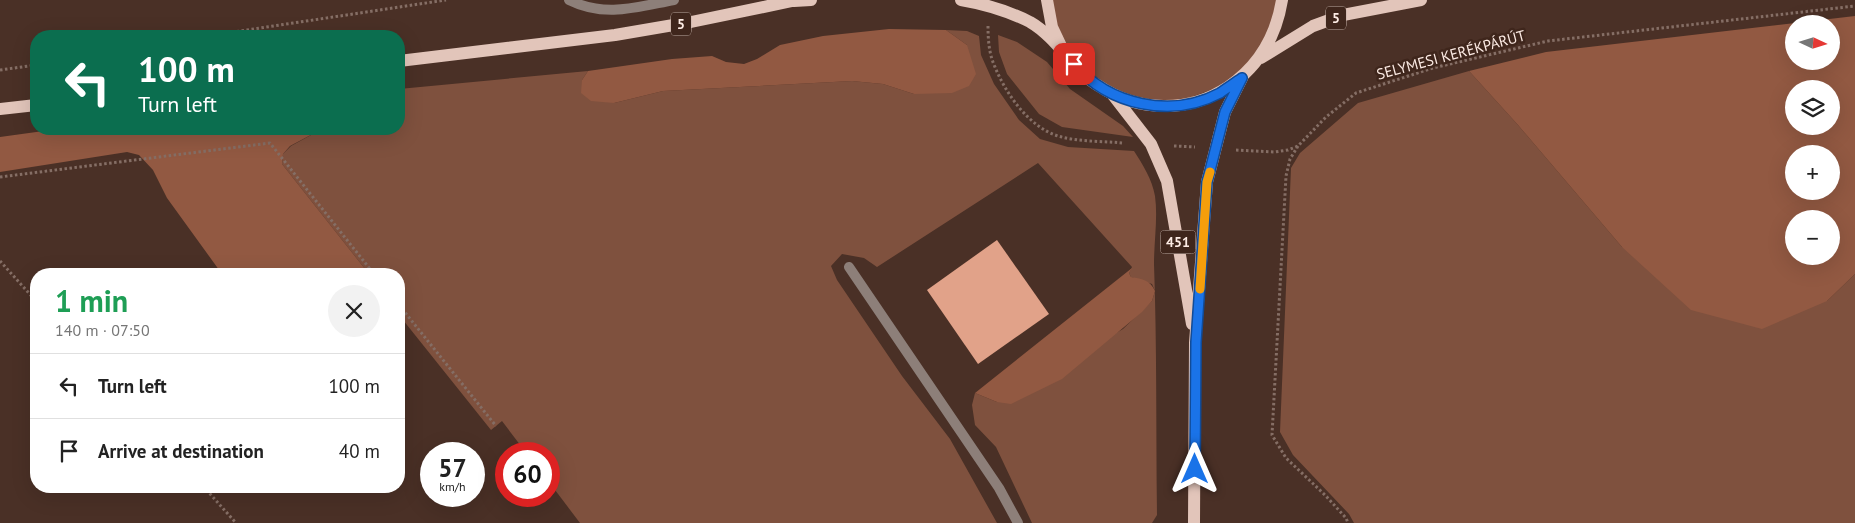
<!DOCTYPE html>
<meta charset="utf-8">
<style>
:root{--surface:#fff;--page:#f2f2f2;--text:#222;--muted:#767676;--line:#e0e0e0}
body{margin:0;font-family:"PT Sans",sans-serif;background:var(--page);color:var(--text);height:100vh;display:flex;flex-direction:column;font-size:19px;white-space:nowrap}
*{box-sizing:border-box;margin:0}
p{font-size:16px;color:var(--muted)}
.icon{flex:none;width:28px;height:28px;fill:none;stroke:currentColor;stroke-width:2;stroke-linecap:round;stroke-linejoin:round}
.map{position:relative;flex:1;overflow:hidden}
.sheet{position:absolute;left:30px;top:268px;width:375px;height:225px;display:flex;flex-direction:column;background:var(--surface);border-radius:20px;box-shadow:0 5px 20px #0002}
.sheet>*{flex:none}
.banner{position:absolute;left:30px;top:30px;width:375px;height:105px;border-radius:20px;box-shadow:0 5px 20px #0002;background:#0b6e4f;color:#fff;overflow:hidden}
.needle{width:32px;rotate:94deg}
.fabs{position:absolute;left:1785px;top:15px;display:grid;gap:10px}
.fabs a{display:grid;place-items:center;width:55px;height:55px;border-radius:50%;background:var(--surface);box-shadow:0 5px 20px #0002;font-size:25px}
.speed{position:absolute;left:420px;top:442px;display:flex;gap:10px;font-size:25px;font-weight:700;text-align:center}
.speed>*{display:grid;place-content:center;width:65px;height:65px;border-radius:50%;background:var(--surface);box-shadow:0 5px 20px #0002;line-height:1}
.speed small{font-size:12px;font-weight:400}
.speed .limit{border:8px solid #d22;background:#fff;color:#111}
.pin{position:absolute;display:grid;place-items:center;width:42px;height:42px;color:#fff;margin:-21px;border-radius:10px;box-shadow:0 2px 8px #0006}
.me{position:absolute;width:55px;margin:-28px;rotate:0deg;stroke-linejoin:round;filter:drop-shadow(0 0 4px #0008)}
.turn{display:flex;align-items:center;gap:18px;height:105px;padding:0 25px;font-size:22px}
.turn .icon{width:65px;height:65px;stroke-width:2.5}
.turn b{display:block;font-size:35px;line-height:42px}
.round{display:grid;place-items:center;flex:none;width:52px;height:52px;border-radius:26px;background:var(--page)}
.headline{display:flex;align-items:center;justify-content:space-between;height:85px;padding:0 25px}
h1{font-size:30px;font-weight:700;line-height:38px;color:#1e9e55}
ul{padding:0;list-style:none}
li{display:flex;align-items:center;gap:15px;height:65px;padding:0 25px;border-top:1px solid var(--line)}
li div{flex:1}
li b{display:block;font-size:19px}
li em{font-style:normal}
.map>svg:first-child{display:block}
</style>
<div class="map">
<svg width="1855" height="523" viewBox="0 0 1855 523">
<rect width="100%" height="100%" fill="#4a3026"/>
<path fill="#7f513e" d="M 1050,0 L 1278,0 L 1271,29 L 1253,60 L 1227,84 L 1175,103 L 1122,95 L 1078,64 L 1059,35 Z
M 946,30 L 967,31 L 979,36 L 981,55 L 994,84 L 1019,120 L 1040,139 L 1068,147 L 1134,151 C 1143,165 1152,179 1155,196 C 1158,218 1154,241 1154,264 C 1157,348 1156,432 1157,515 L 1152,523 L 1032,523 L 996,447 L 975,425 L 972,405 L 975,393 L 997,402 L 1123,329 L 1152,301 L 1155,291 L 1152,284 L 1131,277 L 1129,273 L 1132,267 L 1038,163 L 877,267 L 864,258 L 842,254 L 831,266 L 837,280 L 902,376 L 950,439 L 997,523 L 580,523 L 549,482 L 549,454 L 527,454 L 502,421 L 491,430 L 399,315 L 399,274 L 369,274 L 282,164 L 283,154 L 291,146 L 322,129 L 399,129 L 399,89 L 588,71 L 582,80 L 614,103 L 663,91 L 852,81 L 883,84 L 914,94 L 967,45 Z
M 998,35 L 1017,42 L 1047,62 L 1070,89 L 1123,126 L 1133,137 L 1062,127 L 1039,114 L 1007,74 L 999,52 Z
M 1469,71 L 1518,125 L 1622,247 L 1827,301 L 1855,274 L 1855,523 L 1354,523 L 1349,514 L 1293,455 L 1280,432 L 1291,168 L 1300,153 L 1358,103 Z"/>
<path fill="#925942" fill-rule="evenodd" d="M 1855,16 L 1855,274 L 1827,301 L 1762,329 L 1691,310 L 1622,247 L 1518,125 L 1469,71 L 1546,52 ZM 1794,24 L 1831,24 L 1831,61 L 1794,61 ZM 1794,89 L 1831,89 L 1831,126 L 1794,126 ZM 1794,154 L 1831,154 L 1831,191 L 1794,191 ZM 1794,219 L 1831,219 L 1831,256 L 1794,256 Z
M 889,29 L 946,30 L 967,45 L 976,74 L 969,86 L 952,93 L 914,94 L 883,84 L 852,81 L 663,91 L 614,103 L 591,101 L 581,93 L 582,80 L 588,71 L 672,59 L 712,56 L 726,62 L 744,64 L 757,59 L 780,45 L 823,36 Z
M 58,129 L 322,129 L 290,146 L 283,154 L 282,164 L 369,274 L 222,274 L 167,198 L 153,170 L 139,155 L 127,152 L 0,172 L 0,137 Z
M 1132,268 L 1129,273 L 1131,277 C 1143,279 1150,280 1155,291 L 1152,301 L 1142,312 L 1062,379 L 1011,404 L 997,402 L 975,393 Z"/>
<path fill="#e1a289" d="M 997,240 L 1049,314 L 978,364 L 927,290 Z"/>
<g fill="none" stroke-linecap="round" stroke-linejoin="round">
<path stroke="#856e65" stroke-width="3" stroke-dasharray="2.5 2.5" stroke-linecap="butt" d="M 988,26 C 988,40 989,54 995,67 C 1006,94 1029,127 1058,136 C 1078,142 1102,141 1123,143
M 207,36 L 446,0
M 0,70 L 36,65
M 1174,146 L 1195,147
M 1298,146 L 1290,159 L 1286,176 L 1272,435 L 1286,458 L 1325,495 L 1346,518 L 1348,523
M 1236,150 L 1275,152 L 1288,150 L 1298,146 L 1326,117 L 1356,93 L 1433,68 L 1548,41 L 1855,6
M 0,177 L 270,143 L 374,274
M 0,261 L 36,301
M 399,305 L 496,426
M 203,486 L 236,523"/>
<path stroke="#8d7f79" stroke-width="10" d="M 569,0 C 605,18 637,7 674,0"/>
<path stroke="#8d7f79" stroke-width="10" d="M 849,267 L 999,488 L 1018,523"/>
<path stroke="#e2c5ba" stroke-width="12" d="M 961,0 C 985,4 1008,11 1030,22 C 1051,34 1067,58 1084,75 C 1088,79 1094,83 1099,86 C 1138,112 1189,113 1228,87 C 1259,66 1276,37 1282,0
M 1047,0 L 1052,27 L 1061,46
M 794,1 L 811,0
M 1261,58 L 1313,26 L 1343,15 L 1421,0
M 399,61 L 615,35 L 691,22 L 797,0
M 1113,95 L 1151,144 L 1167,181 L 1192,324
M 0,109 L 36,105
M 1194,523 L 1195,343 L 1207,182 L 1225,112 L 1242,78"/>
</g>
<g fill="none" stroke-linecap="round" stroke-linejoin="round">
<g stroke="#114b97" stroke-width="12">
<path id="route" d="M 1074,64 C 1109,105 1171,119 1220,93 C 1227,88 1235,83 1242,78 L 1225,112 L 1207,182 L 1196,342 L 1195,469"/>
</g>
<use href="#route" stroke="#1a73e8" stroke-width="9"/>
<path stroke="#f59e0b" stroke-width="9" d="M 1200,289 L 1207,182 L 1210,172"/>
</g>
<g text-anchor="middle" stroke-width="5" stroke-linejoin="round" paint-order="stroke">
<g fill="#3f261c" stroke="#c3b0a8" stroke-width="1">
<rect x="1326" y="6.5" width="20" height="23" rx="4"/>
<rect x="671" y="12.5" width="20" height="23" rx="4"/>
<rect x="1160.5" y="230.5" width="35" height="23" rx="4"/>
</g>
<g font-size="14" font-weight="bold" fill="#fcebe4">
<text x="1336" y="23">5</text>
<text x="681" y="29">5</text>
<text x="1178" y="247">451</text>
</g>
<g font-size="15" fill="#fcebe4" stroke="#3f261c">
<text transform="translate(1451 55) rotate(-15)" y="5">SELYMESI KERÉKPÁRÚT</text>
</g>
</g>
</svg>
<div class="fabs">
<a><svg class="needle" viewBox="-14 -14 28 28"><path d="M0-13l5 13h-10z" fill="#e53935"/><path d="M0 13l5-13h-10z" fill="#767676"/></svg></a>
<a><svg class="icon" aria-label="layers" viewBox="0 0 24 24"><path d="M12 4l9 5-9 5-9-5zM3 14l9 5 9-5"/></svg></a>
<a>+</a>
<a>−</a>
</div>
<div class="speed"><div>57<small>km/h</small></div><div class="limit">60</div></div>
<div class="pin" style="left:1074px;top:64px;background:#d93025"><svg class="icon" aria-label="arrive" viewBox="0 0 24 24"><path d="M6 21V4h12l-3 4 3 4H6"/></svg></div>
<svg class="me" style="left:1195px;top:469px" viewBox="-20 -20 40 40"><path d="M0-17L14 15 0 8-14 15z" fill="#1a73e8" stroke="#fff" stroke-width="4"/></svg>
<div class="banner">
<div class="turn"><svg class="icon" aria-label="left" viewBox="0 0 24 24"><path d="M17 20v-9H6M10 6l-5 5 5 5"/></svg><div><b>100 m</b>Turn left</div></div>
</div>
<section class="sheet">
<div class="headline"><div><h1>1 min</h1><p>140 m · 07:50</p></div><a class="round"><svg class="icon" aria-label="close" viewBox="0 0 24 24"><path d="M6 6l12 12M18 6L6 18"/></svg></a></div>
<ul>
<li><svg class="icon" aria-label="left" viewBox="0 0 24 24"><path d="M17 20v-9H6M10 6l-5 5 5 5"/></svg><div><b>Turn left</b></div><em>100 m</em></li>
<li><svg class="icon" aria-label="arrive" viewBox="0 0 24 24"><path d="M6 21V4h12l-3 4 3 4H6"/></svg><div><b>Arrive at destination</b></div><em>40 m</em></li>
</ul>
</section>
</div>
